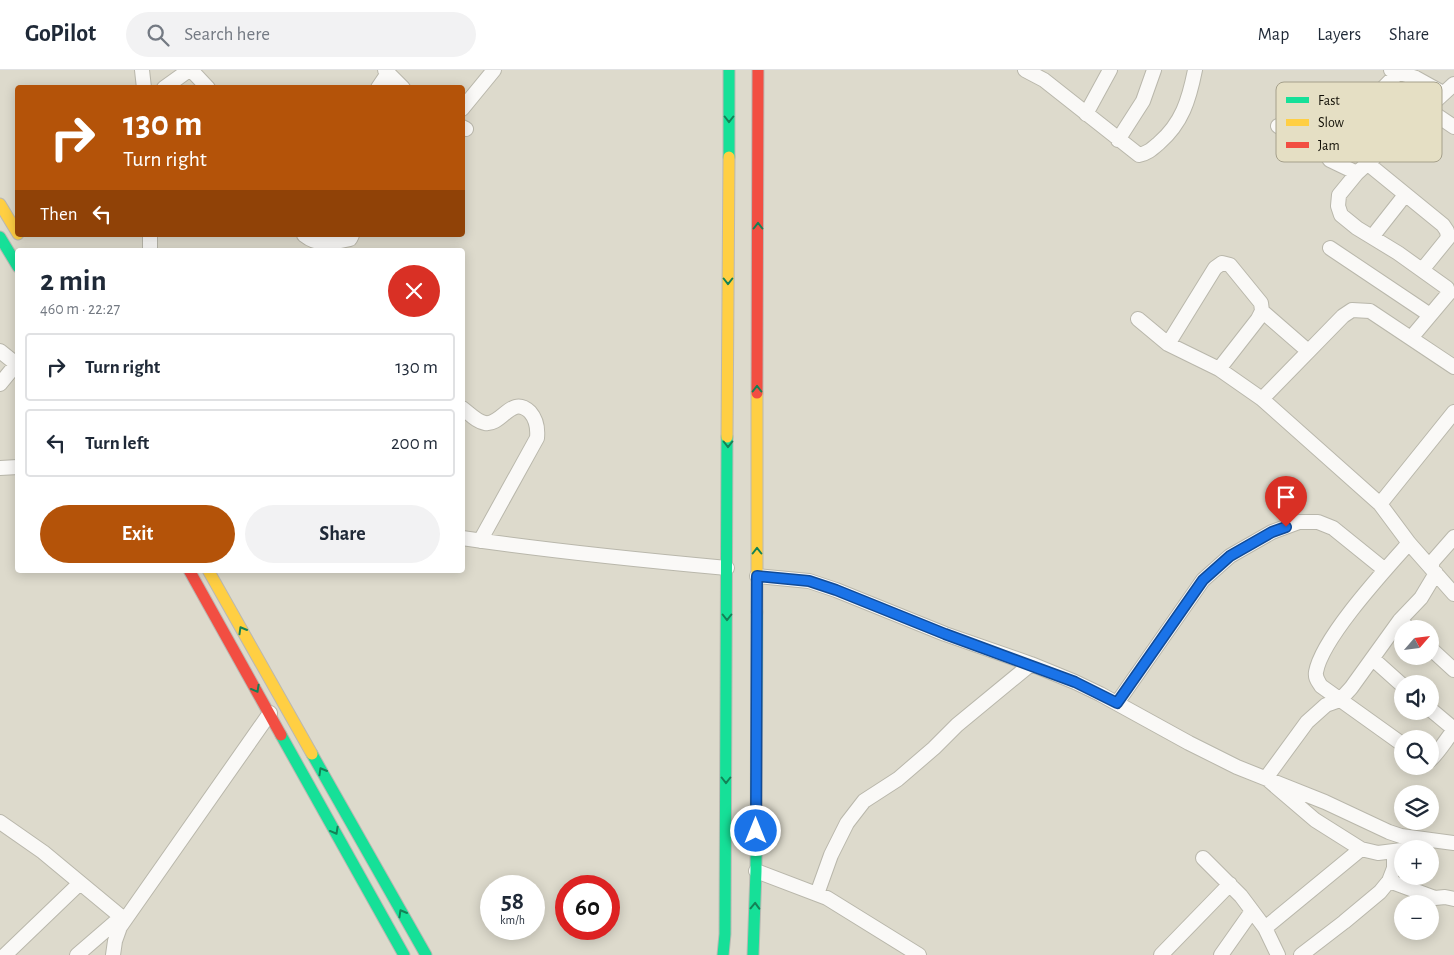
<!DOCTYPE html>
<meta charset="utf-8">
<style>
:root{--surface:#fff;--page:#f2f2f3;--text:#1f2937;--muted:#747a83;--line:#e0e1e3;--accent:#b45309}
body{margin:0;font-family:"Alegreya Sans",sans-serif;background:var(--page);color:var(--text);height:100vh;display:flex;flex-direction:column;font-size:19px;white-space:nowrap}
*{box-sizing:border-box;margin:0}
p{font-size:16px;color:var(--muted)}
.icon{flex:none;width:28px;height:28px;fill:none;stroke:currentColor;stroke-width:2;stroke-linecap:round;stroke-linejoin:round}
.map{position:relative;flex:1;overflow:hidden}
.side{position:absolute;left:15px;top:178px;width:450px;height:325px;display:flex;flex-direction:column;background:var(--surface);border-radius:5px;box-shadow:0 2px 12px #0003}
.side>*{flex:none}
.top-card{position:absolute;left:15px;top:15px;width:450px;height:152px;border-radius:5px;box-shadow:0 2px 12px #0003;background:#b45309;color:#fff;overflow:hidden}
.needle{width:32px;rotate:62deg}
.tools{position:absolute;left:1394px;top:550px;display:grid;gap:10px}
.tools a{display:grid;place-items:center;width:45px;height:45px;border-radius:50%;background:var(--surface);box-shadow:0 2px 12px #0003;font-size:25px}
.speed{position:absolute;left:480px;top:805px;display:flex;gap:10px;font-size:25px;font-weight:700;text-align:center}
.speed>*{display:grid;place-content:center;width:65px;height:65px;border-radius:50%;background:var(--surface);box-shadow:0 2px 12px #0003;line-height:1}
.speed small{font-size:12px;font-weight:400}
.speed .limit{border:8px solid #d22;background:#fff;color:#111}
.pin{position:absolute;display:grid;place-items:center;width:42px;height:42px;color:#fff;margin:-51px -21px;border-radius:50% 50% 50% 0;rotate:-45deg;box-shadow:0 0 5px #0007}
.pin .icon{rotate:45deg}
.me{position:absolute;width:55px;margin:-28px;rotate:0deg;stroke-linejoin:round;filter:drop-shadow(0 0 4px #0008)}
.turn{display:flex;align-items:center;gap:18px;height:105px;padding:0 25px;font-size:22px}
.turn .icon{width:65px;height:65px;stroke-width:2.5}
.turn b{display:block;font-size:35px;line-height:42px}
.then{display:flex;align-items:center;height:48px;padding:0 25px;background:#0003;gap:10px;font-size:19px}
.round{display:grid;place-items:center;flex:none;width:52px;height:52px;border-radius:26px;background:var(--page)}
.head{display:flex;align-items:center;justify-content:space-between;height:85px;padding:0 25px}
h1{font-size:30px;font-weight:600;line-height:38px}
.button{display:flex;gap:10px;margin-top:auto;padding:10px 25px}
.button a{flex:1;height:58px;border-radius:30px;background:var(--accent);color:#fff;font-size:20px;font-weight:600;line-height:58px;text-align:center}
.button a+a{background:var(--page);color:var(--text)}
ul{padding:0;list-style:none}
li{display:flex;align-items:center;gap:15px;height:68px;margin:0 10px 8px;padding:0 15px;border:2px solid var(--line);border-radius:5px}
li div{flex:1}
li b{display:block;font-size:19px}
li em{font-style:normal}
header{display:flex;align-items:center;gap:30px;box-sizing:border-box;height:70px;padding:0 25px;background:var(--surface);border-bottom:1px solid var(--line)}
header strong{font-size:24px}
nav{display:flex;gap:28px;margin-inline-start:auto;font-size:18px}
.search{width:350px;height:45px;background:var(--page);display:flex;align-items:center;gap:12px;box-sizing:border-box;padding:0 18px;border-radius:28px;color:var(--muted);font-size:19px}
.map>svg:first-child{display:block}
</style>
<header>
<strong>GoPilot</strong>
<div class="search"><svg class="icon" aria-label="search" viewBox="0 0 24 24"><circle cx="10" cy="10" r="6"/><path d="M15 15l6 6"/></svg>Search here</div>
<nav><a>Map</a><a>Layers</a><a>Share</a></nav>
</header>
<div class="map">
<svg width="1454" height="885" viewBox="0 0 1454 885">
<rect width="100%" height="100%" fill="#dddacc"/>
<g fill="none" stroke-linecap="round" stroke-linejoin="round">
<g stroke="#b9b7ab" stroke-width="16">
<path id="street" d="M 142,0 L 144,18
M 191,0 L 208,18
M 385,0 L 403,18
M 1025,0 L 1044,10 L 1139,85 C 1148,83 1152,79 1159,73 C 1182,53 1189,30 1195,0
M 1391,0 L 1416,8 L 1443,23
M 164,18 L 189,0
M 378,18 L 388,3
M 1426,38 L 1454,57
M 462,39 L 494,0
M 1086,44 L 1110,0
M 1278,56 L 1325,83
M 462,57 L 466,59
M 1118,70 L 1143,31 L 1154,0
M 1367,93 L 1443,155 L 1447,161 L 1448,168 L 1422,200
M 1357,103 L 1330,90 L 1325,83 L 1326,76 L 1399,2
M 304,165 C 319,177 333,173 350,169 L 352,165
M 1372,167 L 1405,125
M 1330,178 L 1430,245
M 150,180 L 150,165
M 1262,241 L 1308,281
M 1138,249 L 1168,274 L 1219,299 L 1262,329 L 1380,434 L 1409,473 L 1454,524
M 1411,268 L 1448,224 L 1447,218 L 1398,183 L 1357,158 L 1341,145 L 1338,136 L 1339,125 L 1357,103 L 1454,14
M 1168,274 L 1215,198 L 1222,193 L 1230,195 L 1261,233 L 1262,241 L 1258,249 L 1219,299
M 0,281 L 15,293
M 0,314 L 18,292
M 1262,329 L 1343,246 L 1352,240 L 1370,241 L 1454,297
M 462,338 C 469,343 477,352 485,353 C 502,356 511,324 530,342 C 537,350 538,358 537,368 L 480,471
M 0,398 L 18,397
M 1380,434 L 1454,342
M 462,468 C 550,481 639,490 727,498
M 1435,503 L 1431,498 L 1433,491 L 1454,467
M 757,506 L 809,511 L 836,520 L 945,564 L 1031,594 L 1075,612 L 1100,624 L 1189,673 L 1237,697 L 1325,732 L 1389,762 L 1401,766 L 1454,773
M 1400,550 L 1409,559
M 1430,578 L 1454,600
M 1373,589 L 1402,615
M 1117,633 L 1203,510 L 1230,486 L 1272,462 L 1299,452 L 1318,452 L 1333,458 L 1385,500
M 1430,639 L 1454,659
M 1402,674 L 1321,616 C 1318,611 1315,608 1316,602 C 1322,568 1385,500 1409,473
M 1430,690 C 1436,686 1448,667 1454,660
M 0,752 L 43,782 L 125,850
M 1361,779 L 1315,750 L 1266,708 L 1307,652 L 1326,635 L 1340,630 L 1351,618 L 1400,550 L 1421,528 L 1436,503
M 1203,788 L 1241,826 L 1265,858 L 1278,885
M 756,801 L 827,828 L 919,885
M 1389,811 L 1435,828 L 1445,827 L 1454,829
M 817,824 L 831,785 L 847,753 L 864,731 L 898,709 L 934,678 L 957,655 L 1031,594
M 1265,858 L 1361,779 L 1378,783 L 1402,780
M 5,885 L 80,813
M 77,885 L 121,847
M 113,885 L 115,871 L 120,857 L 270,643
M 1161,885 L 1230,814
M 1221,885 L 1252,841
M 1301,885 L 1344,852 L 1380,822 L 1389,811 L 1394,798 L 1394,782"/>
</g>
<g stroke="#bab8b2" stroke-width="13">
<path id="fast" d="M 729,87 L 729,0
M 0,167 L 18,197
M 281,665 L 404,885
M 312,684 L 426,885
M 723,885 L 725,864 L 727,367
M 753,885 L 756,801 L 757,542"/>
</g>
<g stroke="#bab8b2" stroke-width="13">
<path id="slow" d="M 0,134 L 18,164
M 727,367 L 729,87
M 208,500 L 312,684
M 757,542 L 757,323"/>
</g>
<g stroke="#bab8b2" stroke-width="13">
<path id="jam" d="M 757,323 L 758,0
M 189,500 L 281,665"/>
</g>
<use href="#street" stroke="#faf9f7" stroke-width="14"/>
<use href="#fast" stroke="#16e098" stroke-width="11"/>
<use href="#slow" stroke="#ffcf43" stroke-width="11"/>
<use href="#jam" stroke="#f24e42" stroke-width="11"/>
</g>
<defs><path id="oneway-chevron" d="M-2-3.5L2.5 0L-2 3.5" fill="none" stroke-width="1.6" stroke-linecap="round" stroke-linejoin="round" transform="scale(1.25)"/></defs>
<g stroke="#138256">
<use href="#oneway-chevron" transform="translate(729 49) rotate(90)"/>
<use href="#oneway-chevron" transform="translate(758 156) rotate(-90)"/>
<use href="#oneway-chevron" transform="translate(728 211) rotate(90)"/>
<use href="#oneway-chevron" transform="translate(757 319) rotate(-90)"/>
<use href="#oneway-chevron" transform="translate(728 374) rotate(90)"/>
<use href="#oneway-chevron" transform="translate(757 481) rotate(-90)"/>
<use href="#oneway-chevron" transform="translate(727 547) rotate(90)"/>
<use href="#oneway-chevron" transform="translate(242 560) rotate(-120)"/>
<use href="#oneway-chevron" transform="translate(256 619) rotate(61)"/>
<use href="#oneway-chevron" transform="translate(322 701) rotate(-120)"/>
<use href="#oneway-chevron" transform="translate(726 710) rotate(90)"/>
<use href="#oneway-chevron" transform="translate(335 761) rotate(61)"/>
<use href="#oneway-chevron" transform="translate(755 836) rotate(-88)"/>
<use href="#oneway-chevron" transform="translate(402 843) rotate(-120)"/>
</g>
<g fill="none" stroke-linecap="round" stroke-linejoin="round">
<g stroke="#114b97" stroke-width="12">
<path id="route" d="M 756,761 L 757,506 L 809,511 L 836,520 L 945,564 L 1075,612 L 1117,633 L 1203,510 L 1230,486 L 1272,462 L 1286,457"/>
</g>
<use href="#route" stroke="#1a73e8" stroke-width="9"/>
</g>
<rect x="1276" y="12" width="166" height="80" rx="8" fill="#e5dfc4" stroke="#a5a08b" stroke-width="1"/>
<rect x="1286" y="27" width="23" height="6" fill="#16e098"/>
<rect x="1286" y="49" width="23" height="7" fill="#ffcf43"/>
<rect x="1286" y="72" width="23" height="6" fill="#f24e42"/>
<g font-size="14" fill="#100e05">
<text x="1318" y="35">Fast</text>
<text x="1318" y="57">Slow</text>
<text x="1318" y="80">Jam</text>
</g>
</svg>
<div class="tools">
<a><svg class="needle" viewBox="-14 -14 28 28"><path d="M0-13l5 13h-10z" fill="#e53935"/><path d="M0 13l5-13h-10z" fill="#747a83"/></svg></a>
<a><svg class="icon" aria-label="sound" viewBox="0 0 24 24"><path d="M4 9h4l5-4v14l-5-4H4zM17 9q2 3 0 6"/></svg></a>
<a><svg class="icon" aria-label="search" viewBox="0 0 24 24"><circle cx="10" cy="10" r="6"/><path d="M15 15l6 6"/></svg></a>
<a><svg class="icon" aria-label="layers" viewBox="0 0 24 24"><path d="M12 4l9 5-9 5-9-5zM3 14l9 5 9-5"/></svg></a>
<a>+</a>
<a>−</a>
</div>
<div class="speed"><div>58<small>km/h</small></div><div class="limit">60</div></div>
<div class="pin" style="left:1286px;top:457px;background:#d93025"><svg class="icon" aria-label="arrive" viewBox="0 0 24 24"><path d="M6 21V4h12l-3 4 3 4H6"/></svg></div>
<svg class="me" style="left:756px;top:761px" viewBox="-20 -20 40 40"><circle r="17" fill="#1a73e8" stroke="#fff" stroke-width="3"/><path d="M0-11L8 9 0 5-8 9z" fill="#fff"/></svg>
<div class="top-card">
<div class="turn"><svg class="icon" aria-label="right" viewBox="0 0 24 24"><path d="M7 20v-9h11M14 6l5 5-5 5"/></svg><div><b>130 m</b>Turn right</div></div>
<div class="then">Then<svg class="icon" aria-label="left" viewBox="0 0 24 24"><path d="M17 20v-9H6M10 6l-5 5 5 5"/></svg></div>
</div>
<section class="side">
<div class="head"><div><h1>2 min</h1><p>460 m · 22:27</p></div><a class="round" style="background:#d93025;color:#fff"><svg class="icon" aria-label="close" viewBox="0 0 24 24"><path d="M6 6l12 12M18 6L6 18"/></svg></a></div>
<ul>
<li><svg class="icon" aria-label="right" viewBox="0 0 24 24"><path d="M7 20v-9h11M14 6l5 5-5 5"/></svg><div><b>Turn right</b></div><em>130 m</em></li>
<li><svg class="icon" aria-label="left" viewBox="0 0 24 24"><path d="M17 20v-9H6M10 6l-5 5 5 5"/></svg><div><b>Turn left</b></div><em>200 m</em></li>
</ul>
<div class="button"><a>Exit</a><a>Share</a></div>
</section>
</div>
